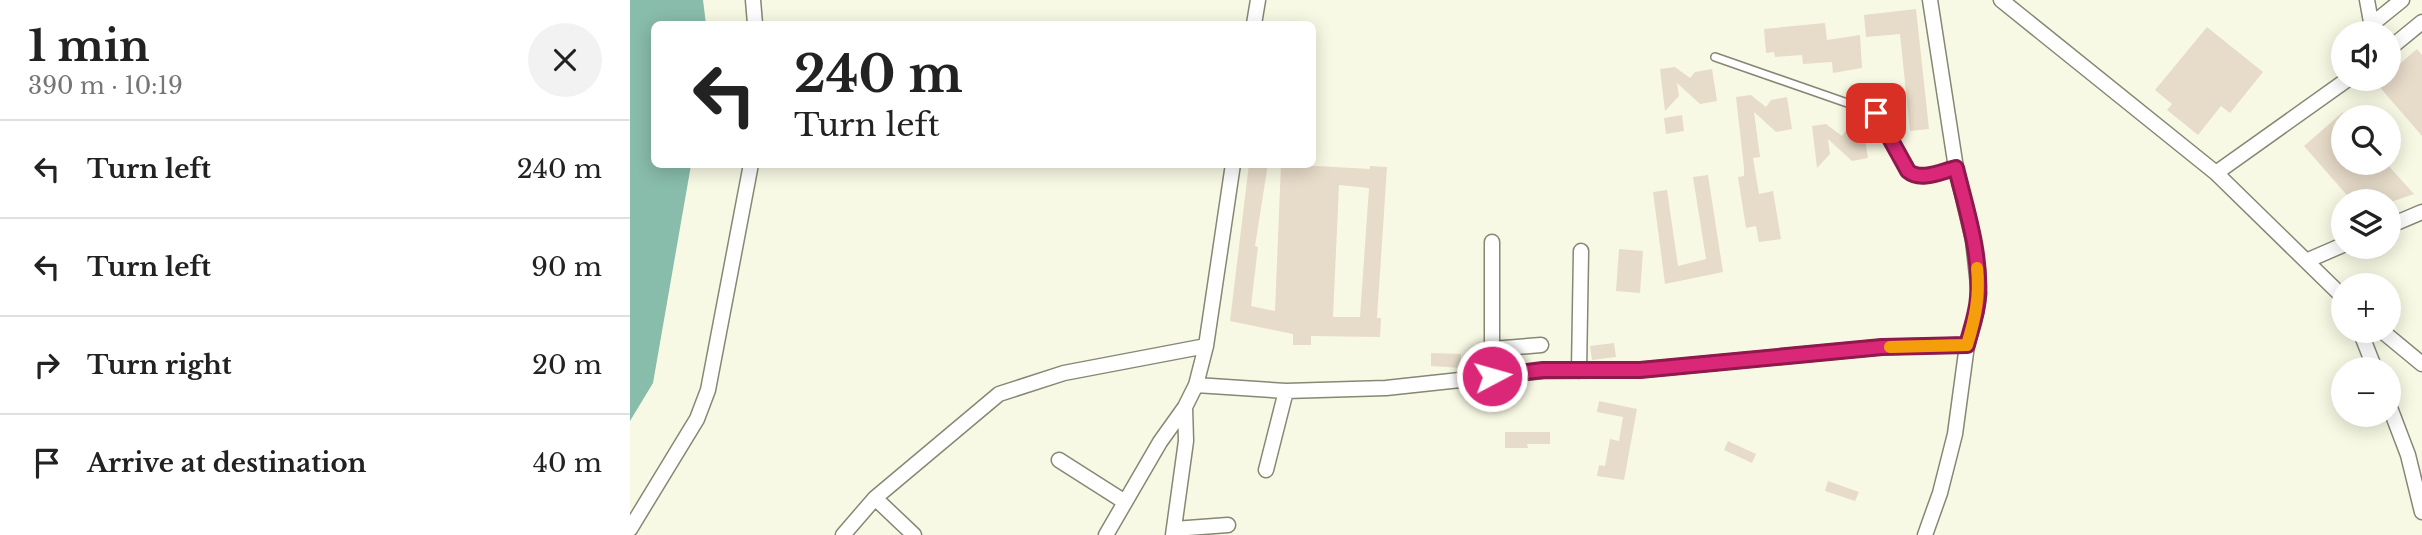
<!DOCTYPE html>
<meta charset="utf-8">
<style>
:root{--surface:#fff;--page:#f2f2f2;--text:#222;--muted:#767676;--line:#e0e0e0}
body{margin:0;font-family:"Libre Baskerville",serif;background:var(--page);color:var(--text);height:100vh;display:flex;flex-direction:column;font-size:26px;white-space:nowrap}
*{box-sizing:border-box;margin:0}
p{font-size:23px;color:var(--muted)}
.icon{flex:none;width:38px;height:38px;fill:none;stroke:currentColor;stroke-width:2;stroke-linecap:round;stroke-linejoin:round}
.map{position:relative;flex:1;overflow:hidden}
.drawer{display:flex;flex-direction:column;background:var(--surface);width:630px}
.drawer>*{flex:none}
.guide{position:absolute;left:21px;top:21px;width:665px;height:147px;border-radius:10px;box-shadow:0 4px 18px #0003;background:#fff;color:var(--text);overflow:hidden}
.buttons{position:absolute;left:1701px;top:21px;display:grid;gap:14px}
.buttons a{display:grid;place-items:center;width:70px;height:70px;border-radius:50%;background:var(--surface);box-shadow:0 4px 18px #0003;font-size:35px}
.pin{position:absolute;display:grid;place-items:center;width:60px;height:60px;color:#fff;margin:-30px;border-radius:14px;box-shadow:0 4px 10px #0006}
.me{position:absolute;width:77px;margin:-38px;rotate:84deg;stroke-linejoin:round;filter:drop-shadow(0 0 5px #0008)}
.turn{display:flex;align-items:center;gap:24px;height:147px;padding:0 28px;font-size:32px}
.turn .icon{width:91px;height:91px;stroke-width:2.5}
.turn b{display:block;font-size:49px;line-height:60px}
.round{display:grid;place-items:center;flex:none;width:74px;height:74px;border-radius:37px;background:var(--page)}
.overview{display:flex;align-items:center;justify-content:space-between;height:119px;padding:0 28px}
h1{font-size:42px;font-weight:700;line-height:52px}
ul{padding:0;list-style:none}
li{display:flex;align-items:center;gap:21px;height:98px;padding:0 28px;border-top:2px solid var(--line)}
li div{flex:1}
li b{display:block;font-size:26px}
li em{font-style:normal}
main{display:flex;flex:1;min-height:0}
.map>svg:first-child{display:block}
</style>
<main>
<section class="drawer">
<div class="overview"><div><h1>1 min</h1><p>390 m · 10:19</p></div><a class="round"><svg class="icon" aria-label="close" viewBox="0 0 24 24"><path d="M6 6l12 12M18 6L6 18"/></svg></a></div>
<ul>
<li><svg class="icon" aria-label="left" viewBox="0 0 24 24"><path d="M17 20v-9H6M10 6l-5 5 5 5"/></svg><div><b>Turn left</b></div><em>240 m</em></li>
<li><svg class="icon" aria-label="left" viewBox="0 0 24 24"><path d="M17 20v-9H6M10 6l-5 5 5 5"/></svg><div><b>Turn left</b></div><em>90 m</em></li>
<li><svg class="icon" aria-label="right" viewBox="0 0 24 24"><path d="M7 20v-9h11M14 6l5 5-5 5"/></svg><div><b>Turn right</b></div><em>20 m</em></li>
<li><svg class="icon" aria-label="arrive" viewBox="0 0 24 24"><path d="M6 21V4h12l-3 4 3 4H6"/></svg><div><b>Arrive at destination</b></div><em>40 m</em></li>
</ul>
</section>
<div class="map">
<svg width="1792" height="535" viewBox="0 0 1792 535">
<rect width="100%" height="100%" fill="#f8f9e4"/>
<path fill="#88bcab" d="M 0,0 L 73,0 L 76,24 L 24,24 L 24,164 L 61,165 L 23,383 L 0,421 Z"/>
<path fill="#e7dbc9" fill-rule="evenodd" d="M 1286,9 L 1299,129 L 1280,131 L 1270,34 L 1236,37 L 1234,15 Z
M 1195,23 L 1197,40 L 1230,35 L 1232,68 L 1203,73 L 1202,62 L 1173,64 L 1172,55 L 1145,57 L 1144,52 L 1136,53 L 1134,29 Z
M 1577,27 L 1633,72 L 1600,113 L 1591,106 L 1568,135 L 1537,110 L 1542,104 L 1525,90 Z
M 1787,49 L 1792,55 L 1792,136 L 1747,84 L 1752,79 L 1759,79 L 1759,73 Z
M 1045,67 L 1060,78 L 1065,72 L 1082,69 L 1087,101 L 1070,104 L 1047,83 L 1049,96 L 1035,111 L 1030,69 Z
M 1121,95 L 1136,107 L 1141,100 L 1157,97 L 1162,129 L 1146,132 L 1124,112 L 1130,157 L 1123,158 L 1129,194 L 1143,191 L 1151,239 L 1129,242 L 1126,226 L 1116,228 L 1108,177 L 1114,176 L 1114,168 L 1106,97 Z
M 1713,112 L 1713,163 L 1756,163 L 1784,194 L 1764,201 L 1722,201 L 1674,146 Z
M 1052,115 L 1054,131 L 1036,134 L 1034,118 Z
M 1196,124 L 1212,136 L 1217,129 L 1233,126 L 1238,158 L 1222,161 L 1198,139 L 1200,154 L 1187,168 L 1182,126 Z
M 619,164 L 638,164 L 625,246 L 628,247 L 621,306 L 645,311 L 651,164 L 740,169 L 740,166 L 757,167 L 747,318 L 751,318 L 750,337 L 681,336 L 681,345 L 663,345 L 663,334 L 600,321 ZM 709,185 L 739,188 L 730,317 L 703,317 Z
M 1078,175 L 1093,272 L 1035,284 L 1023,192 L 1037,190 L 1048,266 L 1076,259 L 1063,177 Z
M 989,249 L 1013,251 L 1010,293 L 986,291 Z
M 984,343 L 986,357 L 962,360 L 960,346 Z
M 801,353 L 831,354 L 831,368 L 801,366 Z
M 885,385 L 887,401 L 866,404 L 863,388 Z
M 969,401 L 1007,409 L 994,480 L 967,476 L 969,465 L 975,466 L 980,439 L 989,441 L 993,417 L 967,412 Z
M 875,432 L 920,432 L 920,444 L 897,444 L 898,448 L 875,448 Z
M 1098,441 L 1126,454 L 1122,463 L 1094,450 Z
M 1198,481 L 1229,492 L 1225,501 L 1195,491 Z"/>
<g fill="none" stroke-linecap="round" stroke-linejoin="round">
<g stroke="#868774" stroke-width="10">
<path id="lane" d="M 1085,57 L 1246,113 L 1278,171 C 1290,182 1311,171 1325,168"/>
</g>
<g stroke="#868774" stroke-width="17">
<path id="street" d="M 123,0 L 125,24
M 1371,0 L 1586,173 L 1713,297
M 1737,0 L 1743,33
M 624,24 L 628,0
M 1741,25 L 1772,0
M 1759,49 L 1792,22
M 1586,173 L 1718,79
M 1759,226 L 1792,212
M 862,242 L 862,376
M 1676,261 L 1713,245
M 1730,331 L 1745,369
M 1752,331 L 1792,364
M 862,349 L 911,345
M 949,371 L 951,251
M 566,385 L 656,391 L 756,388 L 913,371 L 1010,370 L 1252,347 L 1337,345
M 1759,405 L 1778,455 L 1792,512
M 429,460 L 495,502
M 636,470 L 656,391
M 245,498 L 284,535
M 0,529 L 67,419 L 78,390 L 121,164
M 544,529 L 598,525
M 213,535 L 245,498 L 369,394 L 434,373 L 576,346
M 476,535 L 530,442 L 555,407 L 566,385 L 576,346 L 603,164
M 543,535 L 556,441 L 555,407
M 1295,535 L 1310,493 L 1325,434 L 1337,345 L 1346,313 L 1349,294 L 1343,240 L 1326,168 L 1300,0"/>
</g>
<use href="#lane" stroke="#fff" stroke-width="7"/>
<use href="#street" stroke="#fff" stroke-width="14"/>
</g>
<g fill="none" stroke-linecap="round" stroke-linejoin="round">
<g stroke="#8e194d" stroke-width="18">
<path id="route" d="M 862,376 L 913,370 L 1010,370 L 1252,347 L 1337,345 C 1341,329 1347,314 1348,297 C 1351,254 1336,209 1326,168 C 1312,171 1291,182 1278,171 L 1246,113"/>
</g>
<use href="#route" stroke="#db2777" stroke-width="12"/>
<path stroke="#f59e0b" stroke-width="12" d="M 1260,347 L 1337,345 C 1345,319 1350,296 1347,268"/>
</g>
</svg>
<div class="buttons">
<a><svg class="icon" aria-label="sound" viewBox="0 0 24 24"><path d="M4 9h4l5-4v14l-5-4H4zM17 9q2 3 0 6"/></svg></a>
<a><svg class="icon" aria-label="search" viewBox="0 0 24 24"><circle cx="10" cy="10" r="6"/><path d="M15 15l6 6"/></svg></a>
<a><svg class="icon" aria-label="layers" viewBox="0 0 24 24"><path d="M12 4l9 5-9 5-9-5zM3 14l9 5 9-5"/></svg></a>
<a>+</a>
<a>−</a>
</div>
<div class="pin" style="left:1246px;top:113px;background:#d93025"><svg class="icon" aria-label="arrive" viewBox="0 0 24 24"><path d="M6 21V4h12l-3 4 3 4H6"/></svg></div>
<svg class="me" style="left:862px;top:376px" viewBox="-20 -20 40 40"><circle r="17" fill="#db2777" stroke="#fff" stroke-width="3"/><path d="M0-11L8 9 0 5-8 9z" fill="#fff"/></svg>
<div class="guide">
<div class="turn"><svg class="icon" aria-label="left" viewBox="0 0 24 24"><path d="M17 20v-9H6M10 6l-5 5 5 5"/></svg><div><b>240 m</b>Turn left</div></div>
</div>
</div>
</main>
